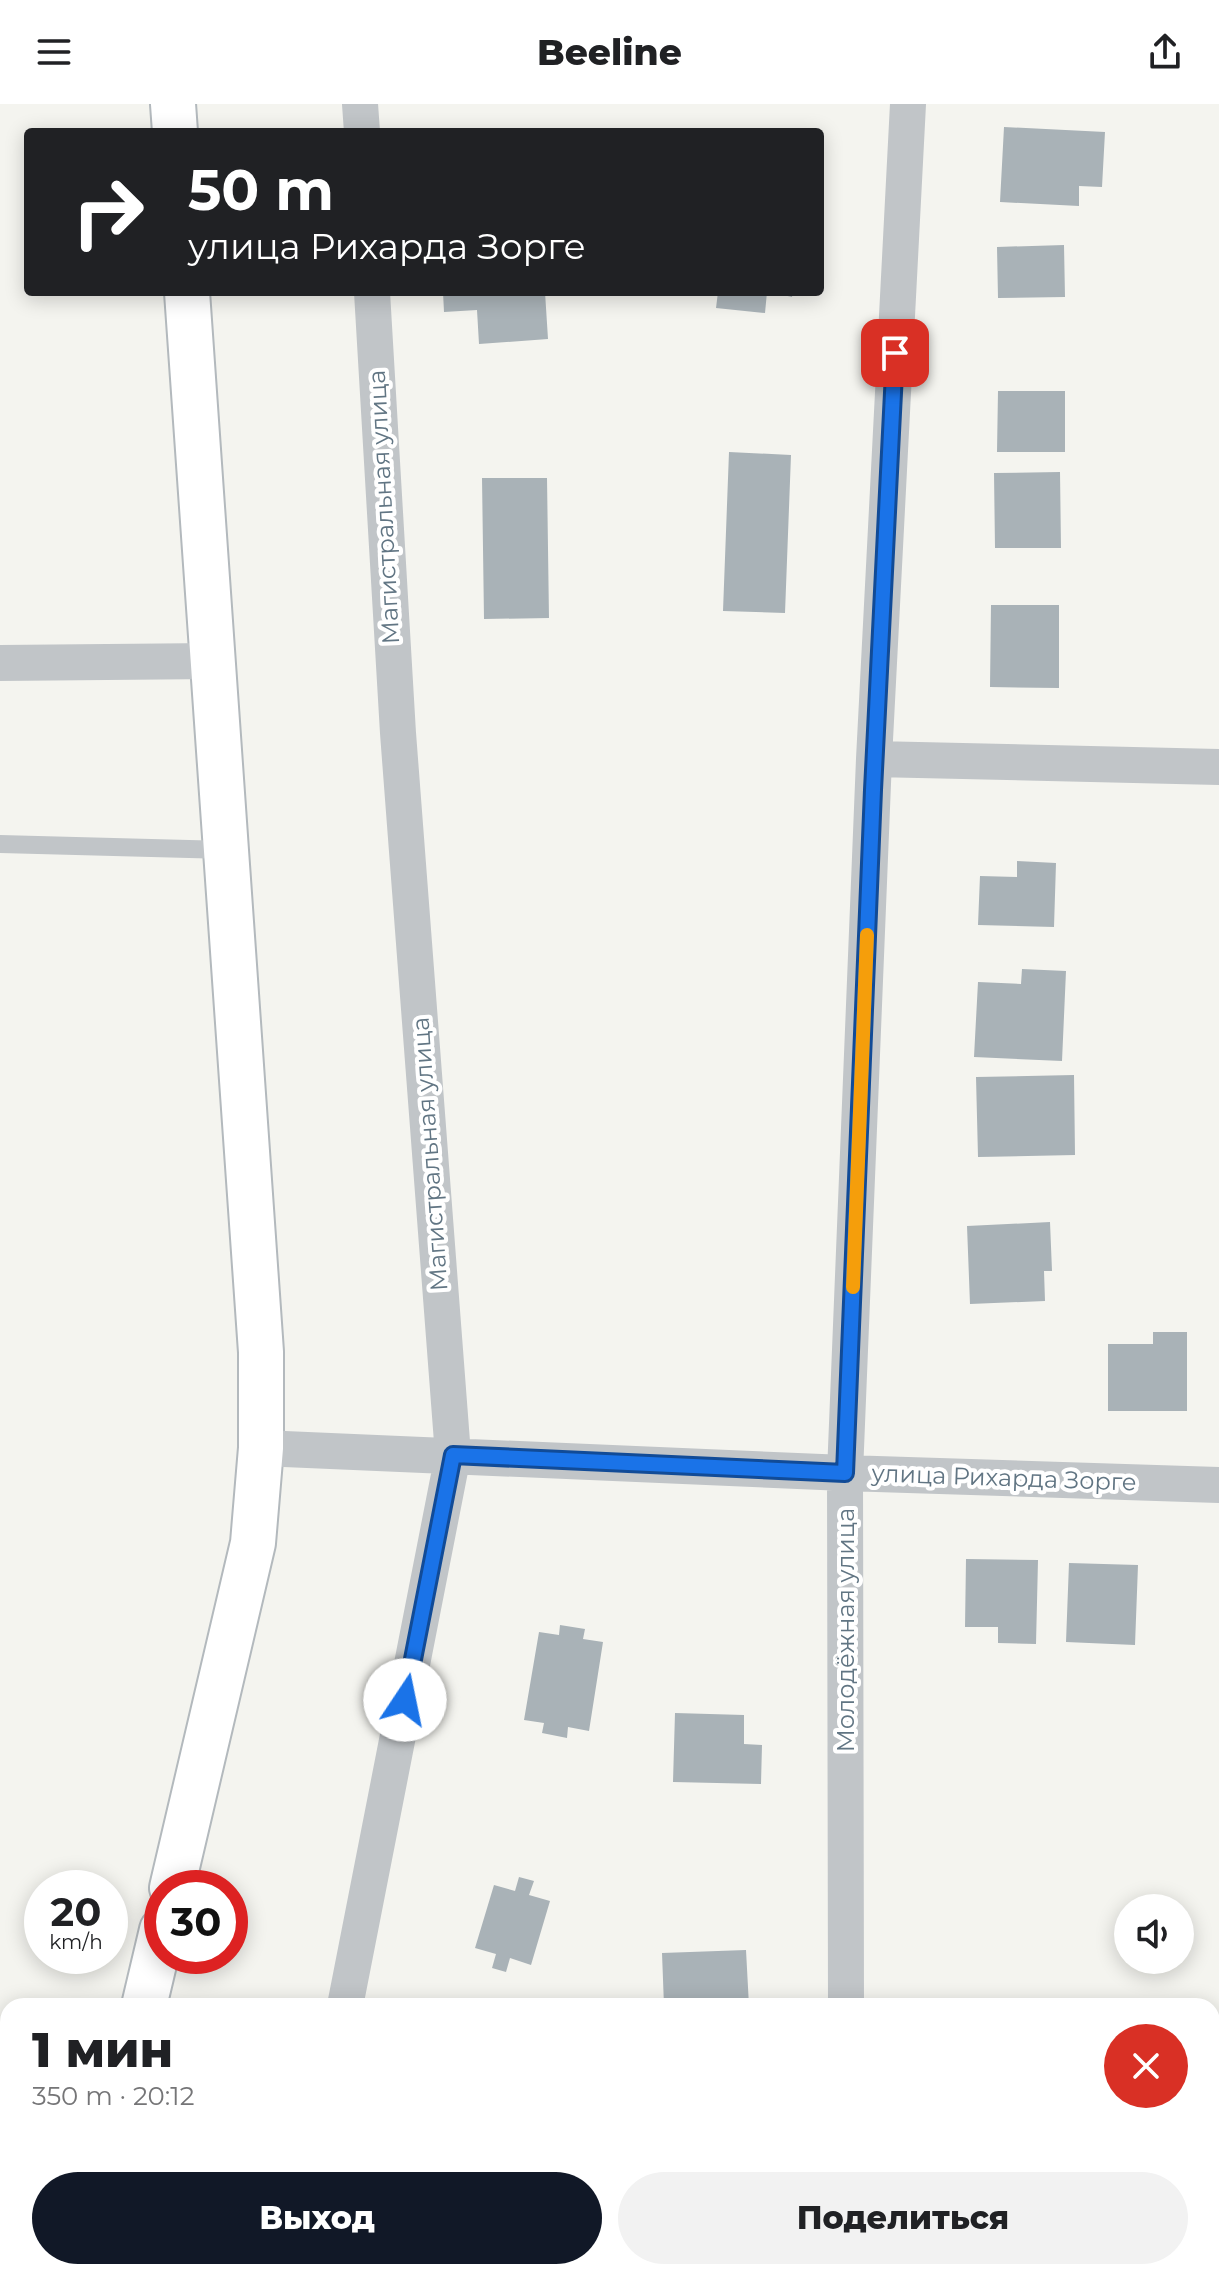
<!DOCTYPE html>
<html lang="ru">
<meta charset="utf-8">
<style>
:root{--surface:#fff;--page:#f2f2f2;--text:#202124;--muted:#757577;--accent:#111827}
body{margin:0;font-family:Montserrat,sans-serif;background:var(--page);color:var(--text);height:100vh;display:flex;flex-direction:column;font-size:30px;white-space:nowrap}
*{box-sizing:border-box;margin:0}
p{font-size:26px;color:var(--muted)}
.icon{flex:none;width:44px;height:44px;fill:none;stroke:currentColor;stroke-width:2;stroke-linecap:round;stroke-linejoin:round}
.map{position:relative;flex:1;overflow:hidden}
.sheet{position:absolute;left:0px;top:1894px;width:1220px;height:282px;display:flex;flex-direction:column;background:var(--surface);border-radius:24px 24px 0 0;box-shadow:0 4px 20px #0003}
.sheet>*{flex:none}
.banner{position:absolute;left:24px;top:24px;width:800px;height:168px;border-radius:8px;box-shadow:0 4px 20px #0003;background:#202124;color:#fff;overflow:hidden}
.controls{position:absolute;left:1114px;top:1790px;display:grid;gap:16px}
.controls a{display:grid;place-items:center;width:80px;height:80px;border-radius:50%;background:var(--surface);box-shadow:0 4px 20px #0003;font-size:40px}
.speed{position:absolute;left:24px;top:1766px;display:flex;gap:16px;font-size:40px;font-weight:700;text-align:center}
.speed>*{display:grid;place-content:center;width:104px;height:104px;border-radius:50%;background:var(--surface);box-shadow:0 4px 20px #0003;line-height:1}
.speed small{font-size:20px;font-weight:400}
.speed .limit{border:12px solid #d22;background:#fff;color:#111}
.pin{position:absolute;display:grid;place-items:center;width:68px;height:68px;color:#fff;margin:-34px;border-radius:16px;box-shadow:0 4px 12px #0006}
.me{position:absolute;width:88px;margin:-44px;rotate:11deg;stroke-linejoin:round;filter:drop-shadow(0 0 6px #0008)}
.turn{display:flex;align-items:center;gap:28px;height:168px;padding:0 32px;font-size:36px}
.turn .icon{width:104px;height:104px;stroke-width:2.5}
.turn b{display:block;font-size:56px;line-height:68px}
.round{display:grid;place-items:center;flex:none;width:84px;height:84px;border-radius:42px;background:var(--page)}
.head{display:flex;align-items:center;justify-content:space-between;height:136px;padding:0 32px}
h1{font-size:48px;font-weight:800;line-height:60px}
.action{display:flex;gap:16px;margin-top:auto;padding:16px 32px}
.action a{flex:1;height:92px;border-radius:48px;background:var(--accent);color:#fff;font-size:32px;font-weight:800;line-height:92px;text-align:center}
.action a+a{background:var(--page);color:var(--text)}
header{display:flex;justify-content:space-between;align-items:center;height:104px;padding:0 32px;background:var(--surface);font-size:36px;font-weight:800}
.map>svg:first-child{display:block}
</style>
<header><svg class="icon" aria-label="menu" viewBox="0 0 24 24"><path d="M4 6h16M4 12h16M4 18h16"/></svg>Beeline<svg class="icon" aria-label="share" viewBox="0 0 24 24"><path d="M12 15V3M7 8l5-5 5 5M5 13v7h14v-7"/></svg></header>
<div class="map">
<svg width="1219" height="2175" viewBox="0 0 1219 2175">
<rect width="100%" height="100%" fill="#f4f4ef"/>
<path fill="#a9b2b7" d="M 1004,23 L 1105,28 L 1102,83 L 1079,82 L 1079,102 L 1000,98 Z
M 1064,141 L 1065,193 L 998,194 L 997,143 Z
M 443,188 L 545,188 L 548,235 L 479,240 L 477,206 L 444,208 Z
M 718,188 L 767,188 L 765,209 L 716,204 Z
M 770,188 L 793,188 L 792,193 Z
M 998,287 L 1065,287 L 1065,348 L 997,348 Z
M 729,348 L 791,351 L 785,509 L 723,507 Z
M 1060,368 L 1061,444 L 995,444 L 994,369 Z
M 482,374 L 547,374 L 549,514 L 484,515 Z
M 991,501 L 1059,501 L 1059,584 L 990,583 Z
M 1017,757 L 1056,759 L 1054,823 L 978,821 L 980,772 L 1017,773 Z
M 1022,865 L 1066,867 L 1062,957 L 974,953 L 978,878 L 1021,880 Z
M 1074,971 L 1075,1051 L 978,1053 L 976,973 Z
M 1050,1118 L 1052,1167 L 1044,1167 L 1045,1197 L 970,1200 L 967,1122 Z
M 1153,1228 L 1187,1228 L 1187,1307 L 1108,1307 L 1108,1240 L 1153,1240 Z
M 966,1455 L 1038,1456 L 1036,1540 L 998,1539 L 998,1523 L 965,1523 Z
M 1069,1459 L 1138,1461 L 1135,1541 L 1066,1538 Z
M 560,1521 L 585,1525 L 583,1535 L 603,1538 L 589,1627 L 568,1623 L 567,1634 L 542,1629 L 544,1619 L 524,1616 L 539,1528 L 559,1531 Z
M 675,1609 L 744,1611 L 744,1640 L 762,1641 L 761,1680 L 673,1678 Z
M 519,1773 L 534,1777 L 529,1791 L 550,1797 L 531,1861 L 510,1854 L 506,1868 L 492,1864 L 496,1850 L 475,1844 L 494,1781 L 515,1787 Z
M 746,1846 L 749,1902 L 664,1902 L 662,1849 Z"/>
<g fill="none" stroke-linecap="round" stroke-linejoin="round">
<g stroke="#b3b9bd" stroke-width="48">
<path id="secondary" d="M 173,0 L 175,28
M 172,1784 L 253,1439 L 261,1344 L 261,1248 L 187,188
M 144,1902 L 162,1826
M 80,2175 L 82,2168"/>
</g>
<path stroke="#c1c5c8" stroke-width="18" d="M 0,740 L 227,746"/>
<path stroke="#c1c5c8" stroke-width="36" d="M 360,0 L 362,28
M 0,559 L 214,557
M 874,655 L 1219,663
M 261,1344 L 845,1369 L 1219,1381
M 345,1902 L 453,1351 L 398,629 L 372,188
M 846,1902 L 845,1369 L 874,655 L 908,0
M 0,2065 L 8,2065
M 1212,2155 L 1219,2155
M 287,2175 L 289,2168
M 845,2175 L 845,2168"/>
<use href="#secondary" stroke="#fff" stroke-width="44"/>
</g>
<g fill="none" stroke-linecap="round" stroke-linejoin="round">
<g stroke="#114b97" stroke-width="20">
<path id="route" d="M 405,1596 L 453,1351 L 845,1369 L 873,686 L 895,249"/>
</g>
<use href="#route" stroke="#1a73e8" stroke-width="14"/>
<path stroke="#f59e0b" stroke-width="14" d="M 853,1183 L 867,831"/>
</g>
<g text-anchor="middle" stroke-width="8" stroke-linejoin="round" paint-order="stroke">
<g font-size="24" fill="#617583" stroke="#fff">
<text transform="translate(384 403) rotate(-93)" y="8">Магистральная улица</text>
<text transform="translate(430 1050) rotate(-94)" y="8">Магистральная улица</text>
<text transform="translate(1004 1374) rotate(2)" y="8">улица Рихарда Зорге</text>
<text transform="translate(846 1526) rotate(-90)" y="8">Молодёжная улица</text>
</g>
</g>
</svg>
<div class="controls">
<a><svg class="icon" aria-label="sound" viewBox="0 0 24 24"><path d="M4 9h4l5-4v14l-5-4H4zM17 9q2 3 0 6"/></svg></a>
</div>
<div class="speed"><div>20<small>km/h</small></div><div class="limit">30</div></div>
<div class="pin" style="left:895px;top:249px;background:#d93025"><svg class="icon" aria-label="arrive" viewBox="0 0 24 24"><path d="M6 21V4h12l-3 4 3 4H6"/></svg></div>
<svg class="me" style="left:405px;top:1596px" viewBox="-20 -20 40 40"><circle r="19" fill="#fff"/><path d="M0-13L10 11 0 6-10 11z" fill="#1a73e8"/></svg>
<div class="banner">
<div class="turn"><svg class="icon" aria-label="right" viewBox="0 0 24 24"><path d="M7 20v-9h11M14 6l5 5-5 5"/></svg><div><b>50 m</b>улица Рихарда Зорге</div></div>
</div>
<section class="sheet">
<div class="head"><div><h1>1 мин</h1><p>350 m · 20:12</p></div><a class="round" style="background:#d93025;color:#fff"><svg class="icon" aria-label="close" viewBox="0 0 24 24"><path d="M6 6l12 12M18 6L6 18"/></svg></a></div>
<div class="action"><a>Выход</a><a>Поделиться</a></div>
</section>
</div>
